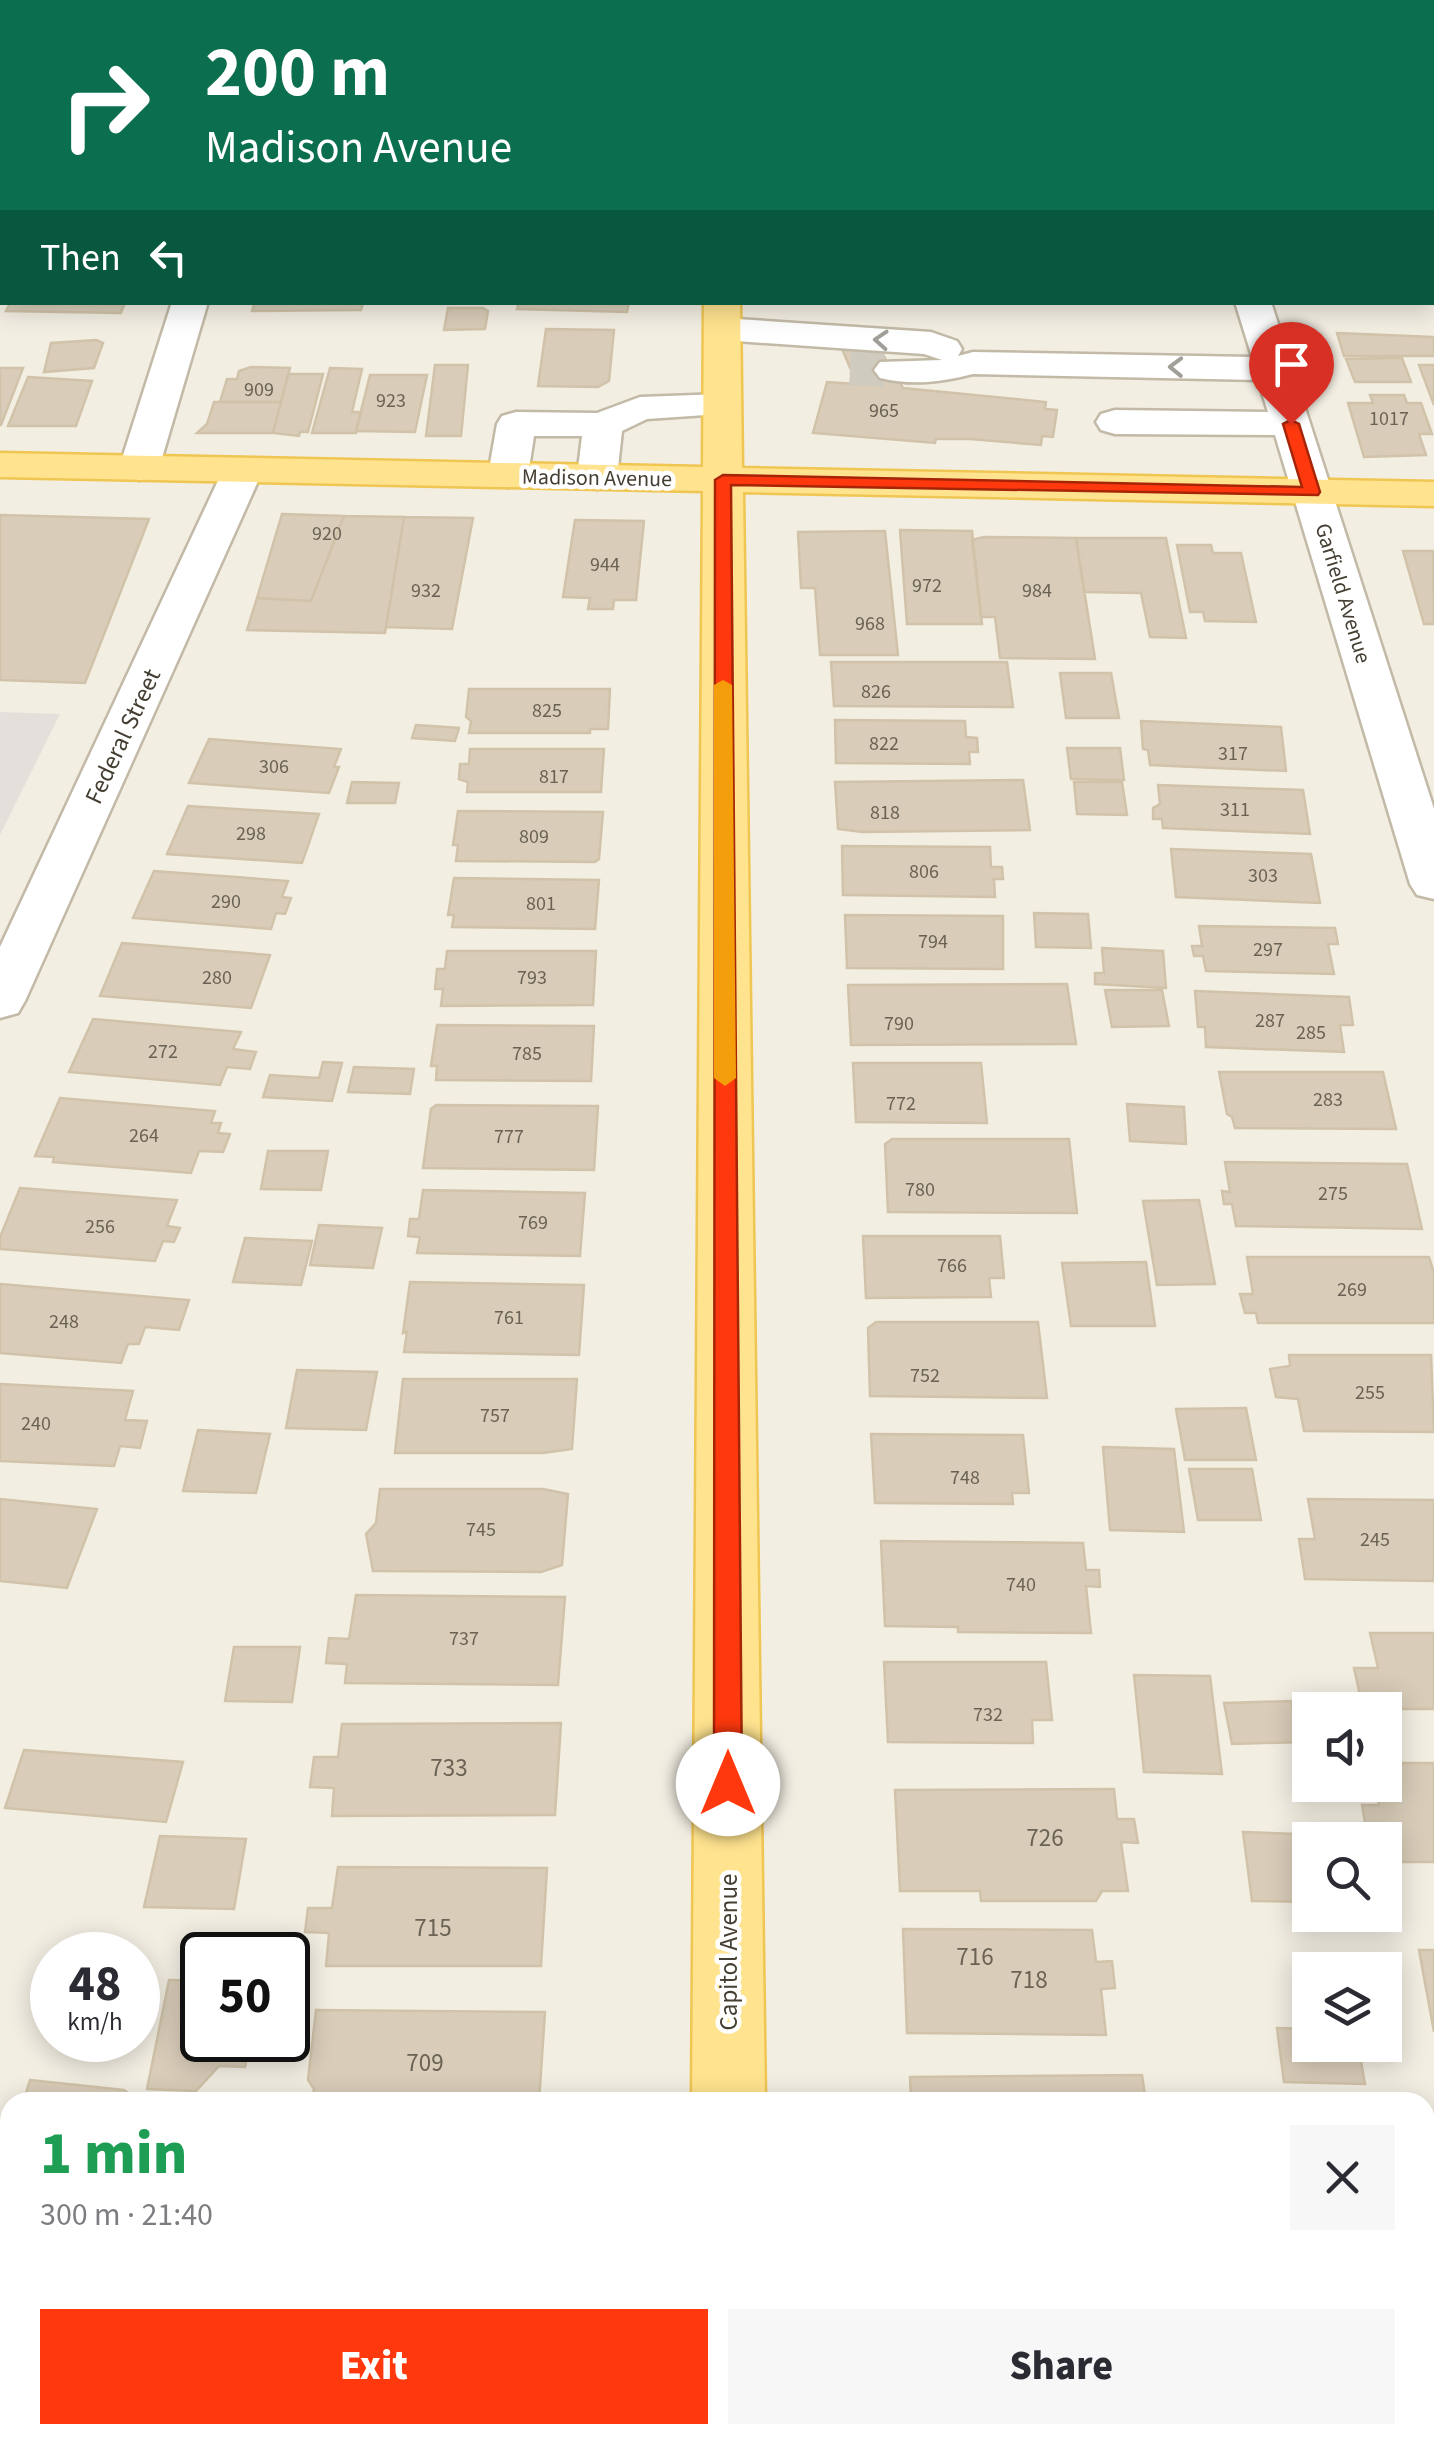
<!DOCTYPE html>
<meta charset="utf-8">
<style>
:root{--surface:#fff;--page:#f7f7f7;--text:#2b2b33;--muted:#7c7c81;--accent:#ff390d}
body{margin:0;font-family:"Source Sans 3",sans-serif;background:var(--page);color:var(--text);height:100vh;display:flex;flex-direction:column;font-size:38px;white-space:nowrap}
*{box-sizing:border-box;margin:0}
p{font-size:32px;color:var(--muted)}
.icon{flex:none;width:55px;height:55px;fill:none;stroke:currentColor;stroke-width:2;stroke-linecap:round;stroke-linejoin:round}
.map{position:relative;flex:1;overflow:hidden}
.details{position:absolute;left:0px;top:2092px;width:1435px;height:352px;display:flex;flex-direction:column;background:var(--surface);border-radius:30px 30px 0 0;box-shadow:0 5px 25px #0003}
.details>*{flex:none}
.top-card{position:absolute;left:0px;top:0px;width:1435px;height:305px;box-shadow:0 5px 25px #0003;background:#0b6e4f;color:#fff;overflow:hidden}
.controls{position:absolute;left:1292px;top:1692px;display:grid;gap:20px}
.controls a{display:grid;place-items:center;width:110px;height:110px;border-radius:0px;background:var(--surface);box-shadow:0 5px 25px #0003;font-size:50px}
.speed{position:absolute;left:30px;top:1932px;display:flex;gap:20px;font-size:50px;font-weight:700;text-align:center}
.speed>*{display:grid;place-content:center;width:130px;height:130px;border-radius:50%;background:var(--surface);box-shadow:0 5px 25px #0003;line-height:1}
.speed small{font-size:25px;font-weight:400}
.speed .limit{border:5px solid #111;border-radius:15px;background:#fff;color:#111}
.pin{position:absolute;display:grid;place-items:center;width:85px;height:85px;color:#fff;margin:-102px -42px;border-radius:50% 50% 50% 0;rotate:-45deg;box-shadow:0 0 10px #0007}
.pin .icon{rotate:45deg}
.me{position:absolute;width:110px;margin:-55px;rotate:0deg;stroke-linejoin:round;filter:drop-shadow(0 0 8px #0008)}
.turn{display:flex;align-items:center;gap:35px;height:210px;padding:0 40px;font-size:45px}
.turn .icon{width:130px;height:130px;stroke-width:2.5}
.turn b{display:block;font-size:70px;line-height:85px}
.then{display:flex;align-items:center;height:95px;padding:0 40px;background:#0003;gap:20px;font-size:38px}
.round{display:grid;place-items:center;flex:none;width:105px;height:105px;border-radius:0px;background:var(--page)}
.overview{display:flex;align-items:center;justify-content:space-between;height:170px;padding:0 40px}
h1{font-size:60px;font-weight:800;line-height:75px;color:#1e9e55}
.button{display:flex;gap:20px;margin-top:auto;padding:20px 40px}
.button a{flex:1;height:115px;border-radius:0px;background:var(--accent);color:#fff;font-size:40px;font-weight:800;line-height:115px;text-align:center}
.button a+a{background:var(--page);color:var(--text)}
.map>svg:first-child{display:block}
</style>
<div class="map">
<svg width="1434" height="2443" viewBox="0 0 1434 2443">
<rect width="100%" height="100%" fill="#f3eee2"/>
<path fill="#e3e0db" d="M 0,712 L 60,714 L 0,835 Z"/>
<path fill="#d9cdb9" stroke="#d1c3a9" stroke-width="2.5" d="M 129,0 L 216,0 L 128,2 Z
M 335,0 L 431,0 L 437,2 L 334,2 Z
M 1216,0 L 1299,0 L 1317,2 L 1217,2 Z
M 11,302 L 125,302 L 121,313 L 6,311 Z
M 255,302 L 371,302 L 363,303 L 361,310 L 252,311 Z
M 519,302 L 629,302 L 627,312 L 517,309 Z
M 448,308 L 483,308 L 488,311 L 485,329 L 444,330 Z
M 546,329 L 614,330 L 609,381 L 598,387 L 538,386 Z
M 1337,333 L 1434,337 L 1434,356 L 1344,356 Z
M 96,340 L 103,343 L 94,368 L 44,372 L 51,343 Z
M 839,342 L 877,345 L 903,388 L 1046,402 L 1045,409 L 1057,410 L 1053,437 L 1042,436 L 1041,445 L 970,439 L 936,439 L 935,443 L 813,433 L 827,382 L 857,384 Z
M 1402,358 L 1411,382 L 1355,382 L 1346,359 Z
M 435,365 L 468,365 L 461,436 L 426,436 Z
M 1419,365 L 1434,365 L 1434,405 Z
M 251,367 L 290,368 L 281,402 L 220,402 L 227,379 L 237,379 L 239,371 Z
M 0,368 L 23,368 L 1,425 L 0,425 Z
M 330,368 L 362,369 L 352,412 L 361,412 L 356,433 L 312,433 Z
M 288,374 L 323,374 L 308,432 L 300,432 L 299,436 L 273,433 Z
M 370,375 L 427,375 L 415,432 L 356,431 Z
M 28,377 L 92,381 L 76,426 L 8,426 Z
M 1370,395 L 1404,395 L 1407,403 L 1421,403 L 1432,434 L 1419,434 L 1426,455 L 1364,457 L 1348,403 L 1373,403 Z
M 214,402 L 281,402 L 273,433 L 197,433 L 207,424 Z
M 282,514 L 344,516 L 311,601 L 257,598 Z
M 0,515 L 149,519 L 85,683 L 0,680 Z
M 344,516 L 404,517 L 385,633 L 247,630 L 257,598 L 311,601 Z
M 404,517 L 473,518 L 452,629 L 386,627 Z
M 575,520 L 644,521 L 636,600 L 614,600 L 613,609 L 588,609 L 590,598 L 563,597 Z
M 900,530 L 972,531 L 982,624 L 907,624 Z
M 885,531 L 898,655 L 820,655 L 815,588 L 801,588 L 798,532 Z
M 984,537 L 1076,538 L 1095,659 L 1000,658 L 995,617 L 981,617 L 972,540 Z
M 1076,538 L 1166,538 L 1186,638 L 1150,637 L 1141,593 L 1084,592 Z
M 1177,545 L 1211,545 L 1213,553 L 1241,553 L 1256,622 L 1205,621 L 1203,612 L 1190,612 Z
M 1403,551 L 1433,551 L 1434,624 L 1424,624 Z
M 831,662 L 1007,662 L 1013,707 L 834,706 Z
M 1060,673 L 1111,673 L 1119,718 L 1066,718 Z
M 469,689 L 610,689 L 608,729 L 590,729 L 590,733 L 469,733 L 471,721 L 466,717 Z
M 835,720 L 965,721 L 966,737 L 977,738 L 978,752 L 969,752 L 970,764 L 836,763 Z
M 1141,721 L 1281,727 L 1286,771 L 1150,765 L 1148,750 L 1143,749 Z
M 416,725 L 459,728 L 455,741 L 412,738 Z
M 209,739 L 341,749 L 334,767 L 339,767 L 329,793 L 189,783 Z
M 1067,748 L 1120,748 L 1124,780 L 1071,779 Z
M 470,749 L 604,749 L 601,792 L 467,792 L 468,782 L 459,779 L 460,764 L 469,764 Z
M 1023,780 L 1030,830 L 862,832 L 838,829 L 835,782 Z
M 352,782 L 399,783 L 395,803 L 347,803 Z
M 1074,782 L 1122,782 L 1127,815 L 1077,814 Z
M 1158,785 L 1303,790 L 1310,834 L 1163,828 L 1162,819 L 1153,819 L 1153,808 L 1160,804 Z
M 188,806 L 319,814 L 302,863 L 167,854 Z
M 458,811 L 603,812 L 599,859 L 595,862 L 456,861 L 458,845 L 453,845 Z
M 842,846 L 990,847 L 991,867 L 1002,867 L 1003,879 L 994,879 L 995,897 L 843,895 Z
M 1171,849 L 1311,854 L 1320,903 L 1176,897 Z
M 154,871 L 288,881 L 282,897 L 291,898 L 285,914 L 276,913 L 271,929 L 133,918 Z
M 454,878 L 599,880 L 595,929 L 452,927 L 454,915 L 448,915 Z
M 1034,913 L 1088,914 L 1091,948 L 1036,947 Z
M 845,915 L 1003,916 L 1003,969 L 847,968 Z
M 1199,926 L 1335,928 L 1338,944 L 1328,944 L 1334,974 L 1206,971 L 1203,956 L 1194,956 L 1192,946 L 1202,946 Z
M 122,943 L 270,955 L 251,1008 L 100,996 Z
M 1102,948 L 1163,951 L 1166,988 L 1095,984 L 1095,973 L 1104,973 Z
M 447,951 L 596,951 L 593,1005 L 441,1006 L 443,989 L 435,989 L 437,969 L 445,969 Z
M 1067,984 L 1076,1044 L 851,1045 L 848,985 Z
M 1105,990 L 1162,990 L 1169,1026 L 1112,1027 Z
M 1195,991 L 1349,997 L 1353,1025 L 1340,1025 L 1344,1052 L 1206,1047 L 1205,1027 L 1198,1027 Z
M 93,1019 L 241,1032 L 233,1049 L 256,1052 L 250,1069 L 227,1067 L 220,1085 L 69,1072 Z
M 437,1025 L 594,1026 L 591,1081 L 436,1080 L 437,1066 L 431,1066 Z
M 323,1062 L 342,1063 L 332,1101 L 263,1097 L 270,1075 L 319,1078 Z
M 853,1063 L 981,1063 L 987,1123 L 856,1122 Z
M 354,1067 L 414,1069 L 410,1094 L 348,1092 Z
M 1219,1072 L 1383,1072 L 1396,1129 L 1235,1128 L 1232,1117 L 1227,1114 Z
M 60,1098 L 215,1111 L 211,1123 L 221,1123 L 218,1133 L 230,1134 L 223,1152 L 199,1151 L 191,1173 L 53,1162 L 54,1157 L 35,1156 Z
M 1127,1104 L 1184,1107 L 1186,1144 L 1130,1141 Z
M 436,1105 L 598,1106 L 594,1170 L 423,1168 L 431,1109 Z
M 892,1139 L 1069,1139 L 1077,1213 L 888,1212 L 885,1144 Z
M 268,1151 L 328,1151 L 321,1190 L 261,1189 Z
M 1225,1162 L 1407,1164 L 1422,1229 L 1236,1226 L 1232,1204 L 1224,1204 L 1222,1191 L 1230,1192 Z
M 20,1188 L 177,1200 L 167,1226 L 180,1228 L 174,1242 L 163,1241 L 155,1261 L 0,1249 L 0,1237 Z
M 423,1190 L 585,1193 L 580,1256 L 417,1253 L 420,1237 L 408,1236 L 410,1219 L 419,1219 Z
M 1199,1200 L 1215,1284 L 1157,1285 L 1143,1201 Z
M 319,1225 L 382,1228 L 373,1268 L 310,1265 Z
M 863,1236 L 1000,1236 L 1004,1278 L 989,1278 L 991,1297 L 866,1298 Z
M 245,1238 L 312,1241 L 301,1285 L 233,1282 Z
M 1247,1257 L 1429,1257 L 1434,1273 L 1434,1323 L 1258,1323 L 1256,1313 L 1245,1313 L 1240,1294 L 1253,1294 Z
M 1146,1262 L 1155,1326 L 1071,1326 L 1062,1263 Z
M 410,1282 L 584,1285 L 579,1355 L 404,1352 L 407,1332 L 403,1333 Z
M 0,1284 L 189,1300 L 179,1330 L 145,1327 L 139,1344 L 128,1344 L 121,1363 L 0,1353 Z
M 876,1322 L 1038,1322 L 1047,1398 L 870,1396 L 868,1328 Z
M 1289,1355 L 1431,1355 L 1434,1432 L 1304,1431 L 1298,1399 L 1276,1397 L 1270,1369 L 1290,1366 Z
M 297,1370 L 377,1372 L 366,1430 L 286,1428 Z
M 403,1379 L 577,1379 L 572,1449 L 543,1453 L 395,1453 Z
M 0,1384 L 133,1391 L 125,1420 L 147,1421 L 140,1448 L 120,1446 L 114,1466 L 0,1461 Z
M 1246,1408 L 1256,1460 L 1185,1460 L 1176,1409 Z
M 198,1430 L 270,1434 L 256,1493 L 183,1491 Z
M 871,1434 L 1023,1435 L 1029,1493 L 1012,1493 L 1013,1504 L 875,1503 Z
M 1103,1447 L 1174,1449 L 1184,1532 L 1110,1530 Z
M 1189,1469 L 1252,1469 L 1261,1520 L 1198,1520 Z
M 380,1489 L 543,1489 L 568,1494 L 562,1565 L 541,1572 L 373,1571 L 366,1534 L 376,1523 Z
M 0,1499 L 97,1509 L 67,1588 L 0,1581 Z
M 1308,1499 L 1434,1500 L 1434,1581 L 1305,1579 L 1299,1539 L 1315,1539 Z
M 881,1541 L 1083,1543 L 1086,1570 L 1099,1570 L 1100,1587 L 1086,1586 L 1091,1633 L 958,1632 L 958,1627 L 885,1626 Z
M 356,1595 L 565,1597 L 558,1685 L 345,1683 L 347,1664 L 326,1663 L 329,1638 L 349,1639 Z
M 1370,1633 L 1434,1633 L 1434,1709 L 1363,1709 L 1354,1668 L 1378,1668 Z
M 234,1647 L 300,1647 L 292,1702 L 225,1701 Z
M 884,1662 L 1046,1662 L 1052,1720 L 1032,1720 L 1033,1743 L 888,1742 Z
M 1134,1675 L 1210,1676 L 1222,1774 L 1144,1772 Z
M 1291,1701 L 1300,1742 L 1232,1744 L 1224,1703 Z
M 561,1723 L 555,1815 L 332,1816 L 334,1788 L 310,1787 L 314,1757 L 338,1757 L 342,1724 Z
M 24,1750 L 183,1762 L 166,1822 L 5,1808 Z
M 1385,1763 L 1434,1763 L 1434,1862 L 1392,1862 L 1388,1835 L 1367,1834 L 1362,1805 L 1379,1805 L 1375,1785 L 1385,1785 Z
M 1114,1789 L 1117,1819 L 1134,1819 L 1138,1843 L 1121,1842 L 1128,1891 L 1102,1891 L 1096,1901 L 981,1901 L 980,1891 L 900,1891 L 895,1790 Z
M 1243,1832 L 1326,1835 L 1327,1840 L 1310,1840 L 1310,1902 L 1252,1901 Z
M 160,1836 L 246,1839 L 234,1909 L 144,1907 Z
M 338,1867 L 547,1868 L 541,1966 L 326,1966 L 329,1933 L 305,1932 L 308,1908 L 332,1908 Z
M 903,1929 L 1092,1930 L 1096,1962 L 1112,1961 L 1115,1988 L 1101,1989 L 1106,2035 L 907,2033 Z
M 1419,1950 L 1434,1950 L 1434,2032 Z
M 169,1980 L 202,1981 L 202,2040 L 250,2040 L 245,2067 L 219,2066 L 196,2091 L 147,2089 Z
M 316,2010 L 545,2012 L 539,2102 L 312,2102 L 314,2089 L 308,2080 Z
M 1277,2028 L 1310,2029 L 1310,2045 L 1358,2045 L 1365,2084 L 1284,2082 Z
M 1142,2075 L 1146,2102 L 911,2102 L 910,2077 Z
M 30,2080 L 124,2090 L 132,2096 L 130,2102 L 23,2102 Z
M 1425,2152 L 1434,2152 L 1434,2184 L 1430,2184 Z
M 0,2202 L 10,2203 L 10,2324 L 2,2348 Z
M 525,2435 L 525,2443 L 260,2443 L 261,2438 L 222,2436 Z
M 930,2435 L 1169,2435 L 1170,2443 L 930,2443 Z"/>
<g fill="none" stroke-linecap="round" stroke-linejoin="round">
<path stroke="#d0cbbf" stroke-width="34" stroke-dasharray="34 16" stroke-linecap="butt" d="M 850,368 L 893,370"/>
<g stroke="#c2b9a6" stroke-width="5">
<path id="minor" d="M 267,0 L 297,0 L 297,2 L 267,2 Z
M 1145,0 L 1175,0 L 1175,2 L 1145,2 Z
M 172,302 L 208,302 L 159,468 L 153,476 L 139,480 L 125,476 L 119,468 Z
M 1235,302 L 1271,302 L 1434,809 L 1434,899 L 1417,895 L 1410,884 L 1275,435 L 1115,434 L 1101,430 L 1096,422 L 1101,414 L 1115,410 L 1268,412 L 1258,380 L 973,374 C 941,382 913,386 880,378 L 874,370 L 880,362 L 942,360 L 924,354 L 722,340 L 709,337 L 704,329 L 709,321 L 722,318 L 931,332 L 957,341 L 962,349 L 958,356 L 973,352 L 1252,357 Z
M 722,394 L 735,397 L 741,405 L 735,413 L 647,419 L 622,431 L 617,477 L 611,485 L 597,489 L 583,485 L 577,477 L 582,436 L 534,436 L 528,475 L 522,483 L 508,487 L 494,483 L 488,475 L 497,424 L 502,416 L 516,412 L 597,413 L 640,397 Z
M 243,458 L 257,462 L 263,470 L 25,1001 L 18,1013 L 0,1018 L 0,947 L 223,470 L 229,462 Z"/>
</g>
<g stroke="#f0c653" stroke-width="5">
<path id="major" d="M 705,0 L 735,0 L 735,2 L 705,2 Z
M 704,302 L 740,302 L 742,468 L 1434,482 L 1434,506 L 743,492 L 765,2102 L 692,2102 L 703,491 L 0,477 L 0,453 L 703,467 Z
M 690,2435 L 770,2435 L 770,2443 L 690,2443 Z"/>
</g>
<use href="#minor" fill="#fff" fill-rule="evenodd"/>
<use href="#major" fill="#ffe38f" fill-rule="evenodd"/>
</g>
<defs><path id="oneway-chevron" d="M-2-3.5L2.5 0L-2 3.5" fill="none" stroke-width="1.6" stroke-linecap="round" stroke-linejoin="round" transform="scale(2.5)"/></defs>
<g stroke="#a29e98">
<use href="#oneway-chevron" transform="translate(881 340) rotate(-176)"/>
<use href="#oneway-chevron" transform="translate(1176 367) rotate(-179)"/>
</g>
<path fill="#ff390d" stroke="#a62508" stroke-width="2.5" d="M 1291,420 L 1299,424 L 1320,492 L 1318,495 L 731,485 L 742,1784 L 737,1793 L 728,1796 L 718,1793 L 714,1784 L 715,480 L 723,475 L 1302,487 L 1283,424 Z"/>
<path fill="#f59e0b" d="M 723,680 L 732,685 L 736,1078 L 725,1086 L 714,1078 L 714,685 Z"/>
<g text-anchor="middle" stroke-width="9" stroke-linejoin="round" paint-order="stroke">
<g font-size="20" fill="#6a6254">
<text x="259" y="396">909</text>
<text x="391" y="407">923</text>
<text x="884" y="417">965</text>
<text x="1389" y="425">1017</text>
<text x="327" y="540">920</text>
<text x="605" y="571">944</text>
<text x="927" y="592">972</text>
<text x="426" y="597">932</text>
<text x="1037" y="597">984</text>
<text x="870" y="630">968</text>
<text x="876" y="698">826</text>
<text x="547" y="717">825</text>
<text x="884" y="750">822</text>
<text x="1233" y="760">317</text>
<text x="274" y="773">306</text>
<text x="554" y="783">817</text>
<text x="1235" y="816">311</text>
<text x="885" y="819">818</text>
<text x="251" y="840">298</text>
<text x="534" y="843">809</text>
<text x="924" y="878">806</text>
<text x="1263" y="882">303</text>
<text x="226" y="908">290</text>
<text x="541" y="910">801</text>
<text x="933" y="948">794</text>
<text x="1268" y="956">297</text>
<text x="217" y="984">280</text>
<text x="532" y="984">793</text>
<text x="1270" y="1027">287</text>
<text x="899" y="1030">790</text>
<text x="1311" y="1039">285</text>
<text x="163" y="1058">272</text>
<text x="527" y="1060">785</text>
<text x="1328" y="1106">283</text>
<text x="901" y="1110">772</text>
<text x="144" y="1142">264</text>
<text x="509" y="1143">777</text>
<text x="920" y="1196">780</text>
<text x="1333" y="1200">275</text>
<text x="533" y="1229">769</text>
<text x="100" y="1233">256</text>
<text x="952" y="1272">766</text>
<text x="1352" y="1296">269</text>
<text x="509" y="1324">761</text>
<text x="64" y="1328">248</text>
<text x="925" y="1382">752</text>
<text x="1370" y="1399">255</text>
<text x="495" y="1422">757</text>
<text x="36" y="1430">240</text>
<text x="965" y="1484">748</text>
<text x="481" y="1536">745</text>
<text x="1375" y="1546">245</text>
<text x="1021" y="1591">740</text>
<text x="464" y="1645">737</text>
<text x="988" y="1721">732</text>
</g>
<g font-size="22" fill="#453e32" stroke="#fff">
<text transform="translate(597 477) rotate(1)" y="8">Madison Avenue</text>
<text transform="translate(1344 593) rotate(73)" y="8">Garfield Avenue</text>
</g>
<g font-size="25" fill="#453e32" stroke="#fff">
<text transform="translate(122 736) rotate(-65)" y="9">Federal Street</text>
<text transform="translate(728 1952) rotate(-90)" y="9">Capitol Avenue</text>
</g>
<g font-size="25" fill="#6a6254">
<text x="449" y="1776">733</text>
<text x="1045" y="1846">726</text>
<text x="433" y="1936">715</text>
<text x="975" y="1965">716</text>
<text x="1029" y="1988">718</text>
<text x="425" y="2071">709</text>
</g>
</g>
</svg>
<div class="controls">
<a><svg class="icon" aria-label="sound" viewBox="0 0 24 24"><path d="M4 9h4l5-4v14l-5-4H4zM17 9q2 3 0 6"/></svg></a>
<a><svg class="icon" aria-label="search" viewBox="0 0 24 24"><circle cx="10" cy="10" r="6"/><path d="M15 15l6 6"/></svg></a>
<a><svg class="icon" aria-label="layers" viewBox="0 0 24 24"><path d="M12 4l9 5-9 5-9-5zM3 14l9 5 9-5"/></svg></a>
</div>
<div class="speed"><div>48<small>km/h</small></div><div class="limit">50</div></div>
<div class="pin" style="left:1291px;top:424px;background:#d93025"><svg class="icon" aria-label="arrive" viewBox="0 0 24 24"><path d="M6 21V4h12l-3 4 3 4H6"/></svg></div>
<svg class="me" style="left:728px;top:1784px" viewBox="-20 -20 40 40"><circle r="19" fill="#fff"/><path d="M0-13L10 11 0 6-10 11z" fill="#ff390d"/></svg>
<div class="top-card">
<div class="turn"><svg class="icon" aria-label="right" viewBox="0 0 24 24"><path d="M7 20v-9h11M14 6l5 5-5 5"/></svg><div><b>200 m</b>Madison Avenue</div></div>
<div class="then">Then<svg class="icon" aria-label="left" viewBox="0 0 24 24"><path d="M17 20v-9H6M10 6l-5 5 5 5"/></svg></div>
</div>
<section class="details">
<div class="overview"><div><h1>1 min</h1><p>300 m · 21:40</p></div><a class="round"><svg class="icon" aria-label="close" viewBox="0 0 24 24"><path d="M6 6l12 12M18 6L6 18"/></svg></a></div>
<div class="button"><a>Exit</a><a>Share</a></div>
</section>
</div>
